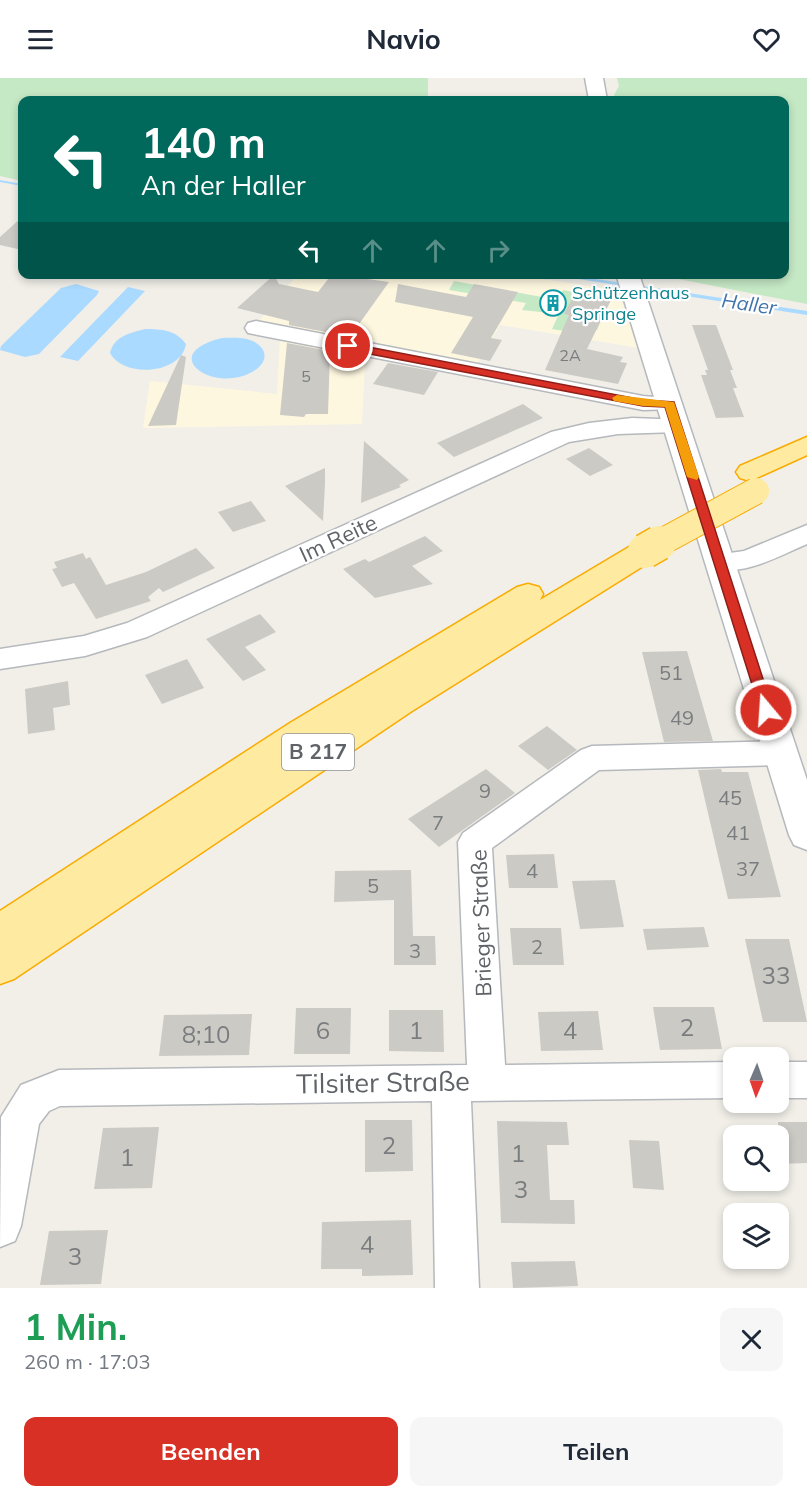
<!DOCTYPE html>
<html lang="de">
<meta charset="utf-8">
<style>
:root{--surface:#fff;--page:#f6f6f7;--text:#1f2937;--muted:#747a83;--accent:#d93025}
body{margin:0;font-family:Mulish,sans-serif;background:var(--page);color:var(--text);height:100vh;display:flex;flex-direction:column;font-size:22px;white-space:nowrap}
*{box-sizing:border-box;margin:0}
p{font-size:20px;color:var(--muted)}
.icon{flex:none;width:33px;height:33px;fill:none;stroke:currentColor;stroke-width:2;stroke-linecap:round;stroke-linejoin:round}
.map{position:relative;height:1210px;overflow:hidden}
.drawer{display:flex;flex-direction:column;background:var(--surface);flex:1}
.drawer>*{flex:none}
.guide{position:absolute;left:18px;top:18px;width:771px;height:183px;border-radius:12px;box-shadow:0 3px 9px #0003;background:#00695c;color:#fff;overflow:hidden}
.needle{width:39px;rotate:182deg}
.buttons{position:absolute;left:723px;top:969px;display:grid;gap:12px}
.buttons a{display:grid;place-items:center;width:66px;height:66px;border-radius:12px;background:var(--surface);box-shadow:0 3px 9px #0003;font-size:30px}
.pin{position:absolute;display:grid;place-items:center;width:51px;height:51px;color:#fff;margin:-26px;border:3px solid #fff;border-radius:50%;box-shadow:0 2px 6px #0007}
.me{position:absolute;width:66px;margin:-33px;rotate:342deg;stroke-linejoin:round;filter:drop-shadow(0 0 4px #0008)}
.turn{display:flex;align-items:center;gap:21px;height:126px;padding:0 24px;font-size:27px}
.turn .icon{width:78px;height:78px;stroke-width:2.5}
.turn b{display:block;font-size:42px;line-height:51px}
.lanes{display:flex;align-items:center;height:57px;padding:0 24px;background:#0003;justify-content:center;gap:30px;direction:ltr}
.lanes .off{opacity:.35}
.round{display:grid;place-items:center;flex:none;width:63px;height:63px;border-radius:12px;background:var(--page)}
.head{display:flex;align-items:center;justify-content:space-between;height:102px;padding:0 24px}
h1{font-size:36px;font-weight:700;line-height:45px;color:#1e9e55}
.button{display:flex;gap:12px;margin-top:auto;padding:12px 24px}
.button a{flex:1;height:69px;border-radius:12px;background:var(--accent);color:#fff;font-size:24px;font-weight:700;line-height:69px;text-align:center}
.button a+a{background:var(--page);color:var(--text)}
header{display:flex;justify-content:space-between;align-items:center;height:78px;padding:0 24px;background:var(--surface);font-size:27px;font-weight:700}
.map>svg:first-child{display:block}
</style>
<header><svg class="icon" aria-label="menu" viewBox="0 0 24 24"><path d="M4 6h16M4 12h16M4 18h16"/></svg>Navio<svg class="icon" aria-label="heart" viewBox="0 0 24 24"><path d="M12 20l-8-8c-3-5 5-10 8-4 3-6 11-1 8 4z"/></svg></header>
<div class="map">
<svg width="807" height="1210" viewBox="0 0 807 1210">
<rect width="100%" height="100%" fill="#f1efe8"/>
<path fill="#fef7e0" d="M 297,197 L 515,197 L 618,212 L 639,270 L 500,247 L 476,288 L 366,267 L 362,346 L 143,350 L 150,303 L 277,316 L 280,261 L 250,254 Z"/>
<path fill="#c5e8c5" d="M 0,0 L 428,0 L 428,22 L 22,22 L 22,103 L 0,98 Z
M 617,0 L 807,0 L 807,226 L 658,197 L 784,196 L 784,22 L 616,22 L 614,17 L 619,8 Z
M 454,203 L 558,222 L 563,212 L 590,217 L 580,238 L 601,242 L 597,252 L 580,249 L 577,255 L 552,251 L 559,236 L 522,232 L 526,225 L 449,212 Z"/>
<path fill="#aadaff" d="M 76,206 L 99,213 L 97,217 L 39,276 L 25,279 L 0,272 L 1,268 L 61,210 Z
M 128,209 L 145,213 L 78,283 L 60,279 Z
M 145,251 C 161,251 176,252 186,266 C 181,297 123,300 110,275 C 114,258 130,255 145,251 Z
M 222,260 C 231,260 241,259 250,262 C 269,269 269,285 252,294 C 213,316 156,276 222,260 Z"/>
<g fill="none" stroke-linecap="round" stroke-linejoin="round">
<path fill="#aadaff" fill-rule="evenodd" d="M 0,102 L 22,106 L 22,108 L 0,104 Z
M 547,196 L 563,196 L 807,233 L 807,237 Z"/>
</g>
<path fill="#cccac5" d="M 22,139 L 22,172 L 0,167 L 0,159 Z
M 332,196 L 389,204 L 352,256 L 331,252 L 331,255 L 289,247 L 289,243 L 237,230 L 274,197 L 279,206 L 318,214 Z
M 398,206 L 466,219 L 474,206 L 518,214 L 491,260 L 502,262 L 490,283 L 451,275 L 473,239 L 395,224 Z
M 576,214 L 612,220 L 587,271 L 623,279 L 620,284 L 627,285 L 618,306 L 545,292 L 569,237 L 564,236 Z
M 692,247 L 716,247 L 733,292 L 730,292 L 737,310 L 733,310 L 744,339 L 716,340 L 701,297 L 707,297 L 705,292 L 708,292 Z
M 287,265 L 330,273 L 328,336 L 306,336 L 304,339 L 280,337 Z
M 181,277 L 186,279 L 176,347 L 148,348 Z
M 388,285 L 438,294 L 424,317 L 373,306 Z
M 523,326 L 543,340 L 454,379 L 437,365 Z
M 364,363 L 409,402 L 399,407 L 401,409 L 361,425 Z
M 589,370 L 613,387 L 590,398 L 566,381 Z
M 325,390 L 325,406 L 323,443 L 285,408 Z
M 251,423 L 266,443 L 233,454 L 218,434 Z
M 425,458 L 443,473 L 412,488 L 433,506 L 375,520 L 343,491 L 365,481 L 369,484 Z
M 196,470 L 215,490 L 163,514 L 159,510 L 148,519 L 151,523 L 96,541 L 74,505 L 62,509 L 52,491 L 57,490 L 54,484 L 83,475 L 86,481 L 90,479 L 106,507 L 146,494 Z
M 260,536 L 276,554 L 245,569 L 266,592 L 243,603 L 206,561 Z
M 687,573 L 713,663 L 664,664 L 642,574 Z
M 187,581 L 204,610 L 162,626 L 145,597 Z
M 68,603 L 70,627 L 53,630 L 55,652 L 28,656 L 25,611 Z
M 547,648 L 577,672 L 548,692 L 518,668 Z
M 486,691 L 515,715 L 439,769 L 408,741 Z
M 721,691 L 722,694 L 748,694 L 781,819 L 728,821 L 698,692 Z
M 554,776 L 558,810 L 509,810 L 506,777 Z
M 411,792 L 413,858 L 435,858 L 436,887 L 394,887 L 394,822 L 334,824 L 335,793 Z
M 615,802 L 624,849 L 580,851 L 572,803 Z
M 704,849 L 709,869 L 647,872 L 643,851 Z
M 510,850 L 561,850 L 564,887 L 513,887 Z
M 745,861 L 789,861 L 807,944 L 763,944 Z
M 653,929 L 714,929 L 722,971 L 660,972 Z
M 296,930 L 351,930 L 350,976 L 294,976 Z
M 389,932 L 443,932 L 444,974 L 389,973 Z
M 598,933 L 603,972 L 541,973 L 538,934 Z
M 252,936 L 249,977 L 159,978 L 164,937 Z
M 365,1042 L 412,1042 L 413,1093 L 365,1094 Z
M 497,1043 L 567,1044 L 569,1067 L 547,1067 L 550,1122 L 574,1122 L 575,1146 L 501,1145 Z
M 778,1044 L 807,1044 L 807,1085 L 778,1086 Z
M 159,1049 L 152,1110 L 94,1111 L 103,1050 Z
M 629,1062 L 659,1063 L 664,1112 L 633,1110 Z
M 411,1142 L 413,1197 L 362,1198 L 362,1191 L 321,1191 L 322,1144 Z
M 108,1152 L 101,1206 L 40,1207 L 49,1153 Z
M 575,1183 L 578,1208 L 513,1210 L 511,1184 Z"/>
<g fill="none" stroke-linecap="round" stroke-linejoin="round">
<g stroke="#b5b8bc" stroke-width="3">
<path id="minor" d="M 256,243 L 643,318 L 678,321 L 682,326 L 678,331 L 643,332 L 248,255 L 245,250 L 248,245 Z
M 632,340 L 686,342 L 689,347 L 686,352 L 677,354 L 618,356 L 569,364 L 147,559 L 85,578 L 0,591 L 0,571 L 84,558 L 127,545 L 551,354 L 589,345 Z
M 807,447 L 807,466 C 777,479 743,499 709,490 L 705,484 L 709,478 L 744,473 Z
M 780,663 L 791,667 L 796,675 L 791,683 L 780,687 L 599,692 L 492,770 L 505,987 L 734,984 L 734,1020 L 471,1023 L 479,1210 L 435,1210 L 432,1023 L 60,1028 L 49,1033 L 39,1046 L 21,1148 L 15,1163 L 0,1169 L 1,1039 L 21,1007 L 59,992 L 467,987 L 458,764 L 463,755 L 581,672 L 592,668 Z
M 778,984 L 807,984 L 807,1020 L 778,1020 Z"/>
</g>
<g stroke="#b5b8bc" stroke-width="3">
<path id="tertiary" d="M 585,0 L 603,0 L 607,22 L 589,22 Z
M 616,196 L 639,196 L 807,702 L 807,772 L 794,767 L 789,757 Z"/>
</g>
<g stroke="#f9ab00" stroke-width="3">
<path id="trunk" d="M 807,359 L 807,377 L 750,403 L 740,400 L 736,394 L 740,388 Z
M 645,463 L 656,466 L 660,473 L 656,480 L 412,633 L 14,901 L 0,906 L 0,833 L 290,645 L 517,509 L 528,506 L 539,509 L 543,516 L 540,522 L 634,466 Z"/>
</g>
<use href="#minor" fill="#fff" fill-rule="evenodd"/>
<use href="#tertiary" fill="#fff" fill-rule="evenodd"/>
<use href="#trunk" fill="#feeaa1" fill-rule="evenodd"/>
<g stroke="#f9ab00" stroke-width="28" stroke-linecap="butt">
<path id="trunk-bridge-far1" d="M 656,467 L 756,413"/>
</g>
<g stroke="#f9ab00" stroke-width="37" stroke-linecap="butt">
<path id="trunk-bridge" d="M 645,473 L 659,465"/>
</g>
<use href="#trunk-bridge-far1" stroke="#feeaa1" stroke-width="26"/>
<use href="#trunk-bridge" stroke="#feeaa1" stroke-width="34"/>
</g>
<path fill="#d93025" stroke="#8d1f18" stroke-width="1.5" d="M 348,265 L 643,322 L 674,324 L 773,632 L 771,636 L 766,637 L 760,632 L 665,329 L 643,328 L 344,271 L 343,268 Z"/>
<path fill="#f59e0b" d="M 617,317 L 674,324 L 699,399 L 697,402 L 687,399 L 665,329 L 643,328 L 614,323 L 612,320 Z"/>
<defs>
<g id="building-ring" transform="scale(1.35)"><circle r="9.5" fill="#fff" stroke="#0f9aa8" stroke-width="1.5"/><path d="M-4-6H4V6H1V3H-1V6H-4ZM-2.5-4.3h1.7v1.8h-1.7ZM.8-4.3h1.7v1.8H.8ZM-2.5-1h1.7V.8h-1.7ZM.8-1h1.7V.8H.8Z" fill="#0f9aa8"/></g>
</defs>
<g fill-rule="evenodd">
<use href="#building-ring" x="553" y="225"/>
</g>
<g text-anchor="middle" stroke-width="4.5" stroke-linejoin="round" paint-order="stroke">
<g font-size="16" fill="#7a7d7f">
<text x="570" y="283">2A</text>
<text x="306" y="304">5</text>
</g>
<g font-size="18" fill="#0d838f" stroke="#fff" text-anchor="start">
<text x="572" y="221">Schützenhaus<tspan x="572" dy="21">Springe</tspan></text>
</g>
<g font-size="20" font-style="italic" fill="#4174aa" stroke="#fff">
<text transform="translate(749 226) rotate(8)" y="7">Haller</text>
</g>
<g font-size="20" fill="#7a7d7f">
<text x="671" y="602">51</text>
<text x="682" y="647">49</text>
<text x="485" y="720">9</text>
<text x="730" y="727">45</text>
<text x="438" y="752">7</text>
<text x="738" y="762">41</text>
<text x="748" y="798">37</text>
<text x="532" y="800">4</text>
<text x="373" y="815">5</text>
<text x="537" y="876">2</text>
<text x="415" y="880">3</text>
</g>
<rect fill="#fff" stroke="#8f9295" stroke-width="1.5" x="282" y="656" width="72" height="36" rx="4.5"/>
<g font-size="21" font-weight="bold" fill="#5f6368">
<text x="318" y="681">B 217</text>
</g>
<g font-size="22" fill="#5f6368" stroke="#fff">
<text transform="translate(338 460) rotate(-25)" y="8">Im Reite</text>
<text transform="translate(481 845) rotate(-92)" y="8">Brieger Straße</text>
</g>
<g font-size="24" fill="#7a7d7f">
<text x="776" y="906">33</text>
<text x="687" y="958">2</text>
<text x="323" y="961">6</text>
<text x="416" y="961">1</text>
<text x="570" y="961">4</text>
<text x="206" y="965">8;10</text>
<text x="389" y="1076">2</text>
<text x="518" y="1084">1</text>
<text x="127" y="1088">1</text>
<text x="521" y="1120">3</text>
<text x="367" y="1175">4</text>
<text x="75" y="1187">3</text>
</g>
<g font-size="27" fill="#5f6368" stroke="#fff">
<text transform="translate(383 1005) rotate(-1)" y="9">Tilsiter Straße</text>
</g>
</g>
</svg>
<div class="buttons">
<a><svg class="needle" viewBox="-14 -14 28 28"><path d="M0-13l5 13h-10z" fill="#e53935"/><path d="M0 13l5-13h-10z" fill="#747a83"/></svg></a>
<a><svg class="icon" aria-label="search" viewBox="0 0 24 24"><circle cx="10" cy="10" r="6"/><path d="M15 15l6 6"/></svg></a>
<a><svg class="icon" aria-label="layers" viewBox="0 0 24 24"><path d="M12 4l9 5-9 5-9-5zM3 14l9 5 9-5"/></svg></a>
</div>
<div class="pin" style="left:348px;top:268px;background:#d93025"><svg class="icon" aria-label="arrive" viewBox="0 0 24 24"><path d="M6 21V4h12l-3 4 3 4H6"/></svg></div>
<svg class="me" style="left:766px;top:632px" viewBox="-20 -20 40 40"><circle r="17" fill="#d93025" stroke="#fff" stroke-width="3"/><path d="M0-11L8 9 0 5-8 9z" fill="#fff"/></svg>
<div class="guide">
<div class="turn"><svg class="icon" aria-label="left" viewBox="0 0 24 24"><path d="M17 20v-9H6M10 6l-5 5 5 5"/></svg><div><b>140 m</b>An der Haller</div></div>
<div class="lanes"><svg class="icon" aria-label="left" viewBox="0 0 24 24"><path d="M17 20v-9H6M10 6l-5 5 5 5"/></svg><svg class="icon off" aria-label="ahead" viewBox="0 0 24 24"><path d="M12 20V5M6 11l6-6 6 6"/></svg><svg class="icon off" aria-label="ahead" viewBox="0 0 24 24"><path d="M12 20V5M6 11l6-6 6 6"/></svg><svg class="icon off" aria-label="right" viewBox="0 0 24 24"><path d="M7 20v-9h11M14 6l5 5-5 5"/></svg></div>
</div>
</div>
<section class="drawer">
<div class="head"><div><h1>1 Min.</h1><p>260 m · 17:03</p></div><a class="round"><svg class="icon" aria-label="close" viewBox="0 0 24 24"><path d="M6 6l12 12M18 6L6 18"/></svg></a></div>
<div class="button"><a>Beenden</a><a>Teilen</a></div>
</section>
